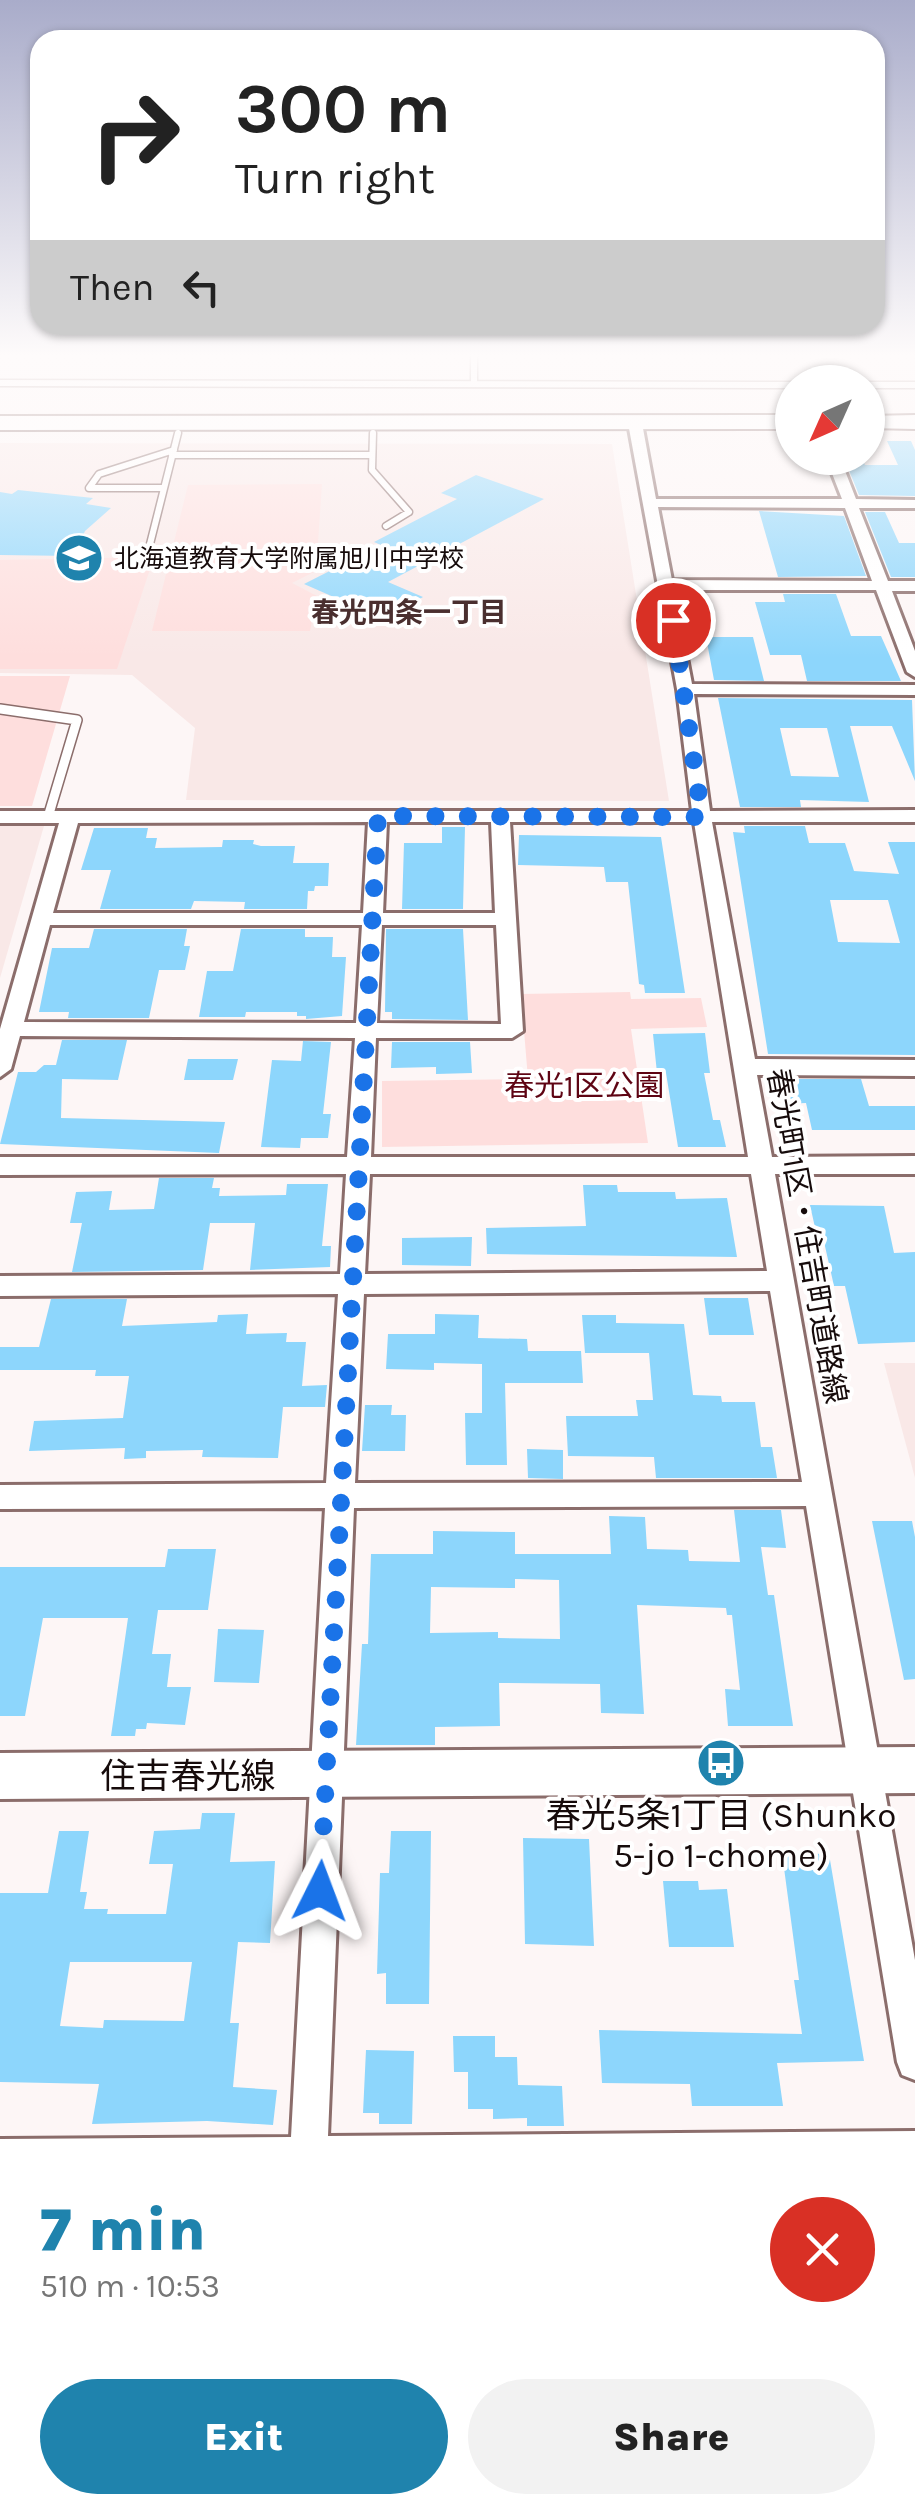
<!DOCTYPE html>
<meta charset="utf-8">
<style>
:root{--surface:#fff;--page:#f2f2f2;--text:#222;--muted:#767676;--accent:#1f83ad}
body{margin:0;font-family:Karla,"Noto Sans JP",sans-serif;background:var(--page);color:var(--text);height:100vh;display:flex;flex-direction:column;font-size:38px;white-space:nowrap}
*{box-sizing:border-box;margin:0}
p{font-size:32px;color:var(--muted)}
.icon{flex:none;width:55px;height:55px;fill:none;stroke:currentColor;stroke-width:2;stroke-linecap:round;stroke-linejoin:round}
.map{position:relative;height:2164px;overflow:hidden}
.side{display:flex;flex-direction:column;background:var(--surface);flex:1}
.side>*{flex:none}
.banner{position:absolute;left:30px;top:30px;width:855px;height:305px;border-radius:30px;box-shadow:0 2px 8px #0004;background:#fff;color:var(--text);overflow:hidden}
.needle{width:65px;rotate:225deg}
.controls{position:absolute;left:775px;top:365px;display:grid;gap:20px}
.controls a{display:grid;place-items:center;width:110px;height:110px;border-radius:50%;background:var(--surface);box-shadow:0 2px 8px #0004;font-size:50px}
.pin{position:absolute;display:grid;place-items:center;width:85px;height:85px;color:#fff;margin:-42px;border:5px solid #fff;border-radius:50%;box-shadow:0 2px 10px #0007}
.me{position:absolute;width:110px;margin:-55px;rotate:3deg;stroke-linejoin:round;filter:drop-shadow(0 0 8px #0008)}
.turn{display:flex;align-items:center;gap:35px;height:210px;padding:0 40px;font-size:45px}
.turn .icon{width:130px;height:130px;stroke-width:2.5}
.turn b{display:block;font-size:70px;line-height:85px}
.then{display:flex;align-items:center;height:95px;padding:0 40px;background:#0003;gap:20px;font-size:38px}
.round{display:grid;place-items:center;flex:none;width:105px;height:105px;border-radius:52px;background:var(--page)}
.headline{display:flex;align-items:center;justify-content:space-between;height:170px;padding:0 40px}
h1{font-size:60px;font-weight:800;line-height:75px;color:var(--accent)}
.primary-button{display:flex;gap:20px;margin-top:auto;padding:20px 40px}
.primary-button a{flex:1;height:115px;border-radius:60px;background:var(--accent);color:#fff;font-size:40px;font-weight:800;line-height:115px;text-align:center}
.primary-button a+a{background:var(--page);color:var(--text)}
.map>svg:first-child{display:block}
</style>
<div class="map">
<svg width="915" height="2164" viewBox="0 0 915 2164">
<rect width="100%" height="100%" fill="#fdf6f6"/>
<path fill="#f9e8e7" d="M 0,443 L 612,444 L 669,801 L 186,800 L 195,728 L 132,675 L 0,673 Z
M 0,826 L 44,826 L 0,978 Z
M 884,1363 L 915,1363 L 915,1478 Z"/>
<path fill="#fededd" d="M 322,484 L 316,571 L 292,583 L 317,596 L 310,631 L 152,631 L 188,485 Z
M 154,557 L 117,669 L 0,669 L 0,560 Z
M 0,676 L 70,676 L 32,806 L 0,806 Z
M 630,992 L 631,999 L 701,998 L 707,1027 L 631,1029 L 648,1143 L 382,1147 L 382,1081 L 528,1079 L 521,994 Z"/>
<path fill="#8dd6fc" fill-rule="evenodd" d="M 887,441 L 911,441 L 915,450 L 915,496 L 859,495 L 844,458 L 862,458 L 865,465 L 898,465 Z
M 476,475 L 544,499 L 388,582 L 423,597 L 384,619 L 304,584 L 381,545 L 374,542 L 457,499 L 441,493 Z
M 18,490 L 93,498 L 86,504 L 111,508 L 85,531 L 74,556 L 0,555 L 0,492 L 12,494 Z
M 759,511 L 844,516 L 866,576 L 778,577 Z
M 865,512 L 885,512 L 899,543 L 915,543 L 915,577 L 891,577 Z
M 783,594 L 836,594 L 851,636 L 881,636 L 901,681 L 807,681 L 801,655 L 770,655 L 755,602 L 785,602 Z
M 706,637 L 753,637 L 764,681 L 714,680 Z
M 718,698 L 912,700 L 915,781 L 892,726 L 850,726 L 869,802 L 800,800 L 801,807 L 740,807 ZM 780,728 L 827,728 L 839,777 L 791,776 Z
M 744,826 L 805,826 L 809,843 L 845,843 L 854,871 L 899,874 L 888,842 L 915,842 L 915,1055 L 768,1054 L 733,832 L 745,833 ZM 830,900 L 888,900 L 900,943 L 838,942 Z
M 442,827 L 465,827 L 463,909 L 402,909 L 404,843 L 442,843 Z
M 94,828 L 148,828 L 146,838 L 157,838 L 155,848 L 222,847 L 223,840 L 254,840 L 253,844 L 261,846 L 295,846 L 293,863 L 329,863 L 328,886 L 315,886 L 314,891 L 308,891 L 307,909 L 244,909 L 245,902 L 194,901 L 191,909 L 100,909 L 111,870 L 81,870 Z
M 519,835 L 661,837 L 685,993 L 645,993 L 644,985 L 639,984 L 628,882 L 606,882 L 604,867 L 518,865 Z
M 94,929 L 187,929 L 184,946 L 190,946 L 185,970 L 159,970 L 149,1018 L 68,1018 L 69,1012 L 39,1012 L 52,948 L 89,948 Z
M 241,929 L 305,929 L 305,937 L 333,937 L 332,957 L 346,957 L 342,1016 L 306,1019 L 306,1016 L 297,1016 L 297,1012 L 246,1012 L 245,1017 L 199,1017 L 207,971 L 233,971 Z
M 386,929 L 463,929 L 468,1020 L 392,1019 L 392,1012 L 385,1012 Z
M 705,1033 L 710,1073 L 704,1073 L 713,1120 L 720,1120 L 726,1147 L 678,1147 L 666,1073 L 657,1073 L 653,1034 Z
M 62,1040 L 127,1040 L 118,1080 L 62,1079 L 61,1118 L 225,1122 L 219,1153 L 0,1144 L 18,1072 L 36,1072 L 44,1065 L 56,1065 Z
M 303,1041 L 331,1042 L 323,1114 L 331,1114 L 328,1138 L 301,1138 L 300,1148 L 261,1147 L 272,1060 L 301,1061 Z
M 392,1042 L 470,1042 L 472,1073 L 436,1074 L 436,1067 L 391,1068 Z
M 188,1059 L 238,1059 L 233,1080 L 184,1080 Z
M 776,1079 L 861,1079 L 869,1106 L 915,1106 L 915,1130 L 812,1130 L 806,1103 L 782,1104 Z
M 159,1178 L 214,1178 L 212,1188 L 220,1188 L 219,1196 L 286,1195 L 287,1184 L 328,1184 L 322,1246 L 331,1246 L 330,1267 L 250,1270 L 255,1223 L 210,1223 L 203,1270 L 72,1272 L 82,1223 L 70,1223 L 76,1192 L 112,1191 L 109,1210 L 154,1209 Z
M 583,1185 L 617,1185 L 618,1192 L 675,1192 L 676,1199 L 727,1198 L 737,1257 L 487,1254 L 486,1228 L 586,1226 Z
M 810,1205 L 884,1206 L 894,1253 L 915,1252 L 915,1342 L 858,1344 L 845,1286 L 834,1286 L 822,1233 L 816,1232 Z
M 472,1237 L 471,1266 L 402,1265 L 402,1238 Z
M 704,1298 L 748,1298 L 754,1335 L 709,1335 Z
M 51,1299 L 127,1299 L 122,1326 L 217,1322 L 218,1315 L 248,1314 L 246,1334 L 287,1333 L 286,1342 L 306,1342 L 302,1386 L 327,1385 L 325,1407 L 283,1407 L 278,1458 L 202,1457 L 203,1450 L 146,1451 L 146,1458 L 124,1459 L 125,1448 L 29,1451 L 34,1421 L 123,1418 L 129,1376 L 95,1376 L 96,1370 L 0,1370 L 0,1347 L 39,1347 Z
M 435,1314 L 479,1315 L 478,1338 L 527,1339 L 528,1351 L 581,1351 L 583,1383 L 505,1383 L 507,1465 L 466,1465 L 465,1413 L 482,1413 L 482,1364 L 434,1363 L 434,1370 L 386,1369 L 388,1334 L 435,1334 Z
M 582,1315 L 616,1315 L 616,1323 L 684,1324 L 693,1395 L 721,1396 L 722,1402 L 755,1402 L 761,1447 L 772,1447 L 777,1478 L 656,1478 L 654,1457 L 568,1456 L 566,1416 L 638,1416 L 636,1400 L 653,1400 L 649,1353 L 585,1353 Z
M 365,1405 L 392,1405 L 391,1415 L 406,1415 L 405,1451 L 362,1451 Z
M 527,1449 L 563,1450 L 563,1479 L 528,1478 Z
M 734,1510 L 781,1510 L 786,1548 L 761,1547 L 768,1595 L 774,1595 L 793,1726 L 728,1726 L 725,1689 L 740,1690 L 732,1615 L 727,1615 L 726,1608 L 637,1605 L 644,1714 L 601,1713 L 600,1684 L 499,1683 L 500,1726 L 435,1727 L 435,1745 L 356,1745 L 362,1644 L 368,1644 L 371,1554 L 433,1554 L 433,1531 L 515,1532 L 515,1554 L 611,1554 L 609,1516 L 645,1517 L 647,1549 L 688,1550 L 689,1561 L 740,1562 ZM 515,1579 L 559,1580 L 560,1639 L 498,1638 L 498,1632 L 430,1633 L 431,1587 L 515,1588 Z
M 872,1521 L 912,1521 L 915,1537 L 915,1679 L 904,1680 Z
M 168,1549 L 216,1549 L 208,1610 L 158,1610 L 152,1654 L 171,1654 L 167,1687 L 191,1687 L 185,1725 L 147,1723 L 146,1729 L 136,1729 L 135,1736 L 111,1736 L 128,1618 L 43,1618 L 25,1716 L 0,1716 L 0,1567 L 165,1567 Z
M 218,1629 L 264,1630 L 259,1683 L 214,1682 Z
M 202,1813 L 235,1813 L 230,1862 L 275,1861 L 270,1943 L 238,1942 L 230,2023 L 239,2023 L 233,2087 L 277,2090 L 273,2125 L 207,2121 L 92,2124 L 99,2084 L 0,2082 L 0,1893 L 48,1893 L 59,1831 L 89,1831 L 80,1892 L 87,1892 L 84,1909 L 108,1909 L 107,1914 L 166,1914 L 173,1864 L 149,1864 L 154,1831 L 200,1829 ZM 70,1962 L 192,1962 L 184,2021 L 104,2020 L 103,2028 L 60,2026 Z
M 391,1831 L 431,1831 L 429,2004 L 386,2004 L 386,1973 L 377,1974 L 380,1873 L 389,1873 Z
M 523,1838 L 589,1839 L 594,1946 L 525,1944 Z
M 782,1853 L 829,1854 L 864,2061 L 777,2063 L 783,2106 L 692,2106 L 690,2084 L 602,2083 L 599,2030 L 802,2034 L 794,1980 L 799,1980 Z
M 663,1881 L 698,1881 L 699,1890 L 727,1889 L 734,1947 L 669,1947 Z
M 453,2036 L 495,2036 L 495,2057 L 517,2057 L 518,2085 L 562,2086 L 564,2126 L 527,2126 L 527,2118 L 493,2119 L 493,2109 L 468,2109 L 468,2072 L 454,2072 Z
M 366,2050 L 414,2051 L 412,2124 L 379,2124 L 379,2113 L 363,2113 Z"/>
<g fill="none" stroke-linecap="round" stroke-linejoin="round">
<g stroke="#8b6d6b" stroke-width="9">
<path id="lane-far1" d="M 474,355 L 474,384
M 0,383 L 792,385
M 868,385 L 915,385
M 373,433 L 372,470 L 409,512 L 386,526
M 172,455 L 372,455
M 164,488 L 89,488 L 99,474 L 174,450
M 149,548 L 178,433"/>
</g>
<g stroke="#8b6d6b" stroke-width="12">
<path id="lane" d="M 0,709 L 77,720 L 48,817"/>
</g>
<g stroke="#8b6d6b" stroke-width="6">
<path id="street" d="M 635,419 L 642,423 L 656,499 L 842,499 L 826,458 L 840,458 L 856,499 L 915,500 L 915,508 L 859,508 L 888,581 L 915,581 L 915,591 L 892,591 L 915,651 L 915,677 L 907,672 L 876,590 L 674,590 L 692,684 L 915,685 L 915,695 L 694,694 L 710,811 L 915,810 L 915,822 L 712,822 L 755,1059 L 915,1060 L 915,1076 L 757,1075 L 772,1157 L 915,1156 L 915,1174 L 775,1174 L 915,1960 L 915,2080 L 902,2075 L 897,2062 L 806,1506 L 354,1508 L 328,2136 L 915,2131 L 915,2164 L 0,2164 L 0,2139 L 291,2137 L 325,1508 L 0,1509 L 0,1485 L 326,1483 L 338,1294 L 0,1296 L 0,1276 L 340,1274 L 346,1174 L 0,1175 L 0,1157 L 347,1157 L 355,1038 L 20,1036 L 11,1069 L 0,1077 L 0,1029 L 59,823 L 0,823 L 0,811 L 692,811 L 677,689 L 628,423 ZM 658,507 L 845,508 L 872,581 L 672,580 ZM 368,822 L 363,913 L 53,913 L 78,823 ZM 387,822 L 491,822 L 495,913 L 383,913 ZM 510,822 L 694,822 L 748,1157 L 371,1157 L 376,1038 L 512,1038 L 523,1031 ZM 50,925 L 362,925 L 356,1023 L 24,1022 ZM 382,925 L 496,925 L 501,1024 L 377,1023 ZM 370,1174 L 751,1174 L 767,1271 L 365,1274 ZM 770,1291 L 802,1482 L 355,1483 L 364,1294 Z"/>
</g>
<g stroke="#8b6d6b" stroke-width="6">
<path id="secondary" d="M 915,1747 L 915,1793 L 0,1799 L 0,1753 Z"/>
</g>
<g stroke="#8b6d6b" stroke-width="4">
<path id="primary" d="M 792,415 L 792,429 L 0,430 L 0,416 Z
M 915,415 L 915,429 L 868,428 L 868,416 Z"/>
</g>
<use href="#lane-far1" stroke="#fff" stroke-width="6"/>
<use href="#lane" stroke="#fff" stroke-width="9"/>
<use href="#street" fill="#fff" fill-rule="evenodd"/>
<use href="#secondary" fill="#fff" fill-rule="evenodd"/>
<use href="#primary" fill="#fff" fill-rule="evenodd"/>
</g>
<linearGradient id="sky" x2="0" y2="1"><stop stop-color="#a9acca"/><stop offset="0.54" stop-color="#fefbfb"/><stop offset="1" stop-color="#fefbfb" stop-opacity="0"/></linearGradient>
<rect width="915" height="658" fill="url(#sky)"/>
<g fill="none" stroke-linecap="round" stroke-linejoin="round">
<path stroke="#1a73e8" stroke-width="18" stroke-dasharray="0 32.4" d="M 320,1891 L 378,816 L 702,817 L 673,620"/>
</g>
<defs>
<g id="school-disc" transform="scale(2.5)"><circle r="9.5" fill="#1f83ad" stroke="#fff"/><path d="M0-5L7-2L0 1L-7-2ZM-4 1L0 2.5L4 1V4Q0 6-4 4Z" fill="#fff"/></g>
<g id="bus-disc" transform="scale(2.5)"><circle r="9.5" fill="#1f83ad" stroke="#fff"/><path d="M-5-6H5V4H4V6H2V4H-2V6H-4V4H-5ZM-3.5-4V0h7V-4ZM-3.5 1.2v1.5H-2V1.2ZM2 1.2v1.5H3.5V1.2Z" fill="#fff"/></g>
</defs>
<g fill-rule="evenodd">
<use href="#school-disc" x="79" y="558"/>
<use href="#bus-disc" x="721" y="1763"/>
</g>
<g text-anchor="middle" stroke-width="8" stroke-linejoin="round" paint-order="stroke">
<g font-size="25" fill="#160b0b" stroke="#fff" text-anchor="start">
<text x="114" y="567">北海道教育大学附属旭川中学校</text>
</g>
<g font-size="28" font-weight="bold" fill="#4a2f2f" stroke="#fff">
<text x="409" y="622">春光四条一丁目</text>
</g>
<g font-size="30" fill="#5e0413" stroke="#fff">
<text x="584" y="1096">春光1区公園</text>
</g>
<g font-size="30" fill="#160b0b" stroke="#fff">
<text transform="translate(807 1236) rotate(80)" y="10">春光町1区・住吉町道路線</text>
</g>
<g font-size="35" fill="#160b0b" stroke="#fff">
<text x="188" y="1788">住吉春光線</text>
</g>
<g font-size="35" fill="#160b0b" stroke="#fff">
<text x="721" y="1827">春光5条1丁目 (Shunko<tspan x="721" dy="40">5-jo 1-chome)</tspan></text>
</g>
</g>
</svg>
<div class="controls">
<a><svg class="needle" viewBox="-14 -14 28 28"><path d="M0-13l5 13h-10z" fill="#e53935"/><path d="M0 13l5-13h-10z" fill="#767676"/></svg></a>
</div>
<div class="pin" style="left:673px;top:620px;background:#d93025"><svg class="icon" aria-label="arrive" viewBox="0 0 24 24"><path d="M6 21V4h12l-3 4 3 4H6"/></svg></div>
<svg class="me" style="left:320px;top:1891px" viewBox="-20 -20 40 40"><path d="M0-17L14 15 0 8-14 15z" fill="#1a73e8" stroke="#fff" stroke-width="4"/></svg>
<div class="banner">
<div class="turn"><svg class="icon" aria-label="right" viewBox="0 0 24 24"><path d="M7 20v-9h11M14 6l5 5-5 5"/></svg><div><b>300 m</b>Turn right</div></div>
<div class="then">Then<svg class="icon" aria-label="left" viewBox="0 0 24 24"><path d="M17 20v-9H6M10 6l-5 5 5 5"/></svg></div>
</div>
</div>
<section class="side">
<div class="headline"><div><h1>7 min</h1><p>510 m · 10:53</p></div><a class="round" style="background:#d93025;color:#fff"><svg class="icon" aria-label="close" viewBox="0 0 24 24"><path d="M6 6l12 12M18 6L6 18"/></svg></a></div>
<div class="primary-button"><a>Exit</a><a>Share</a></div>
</section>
